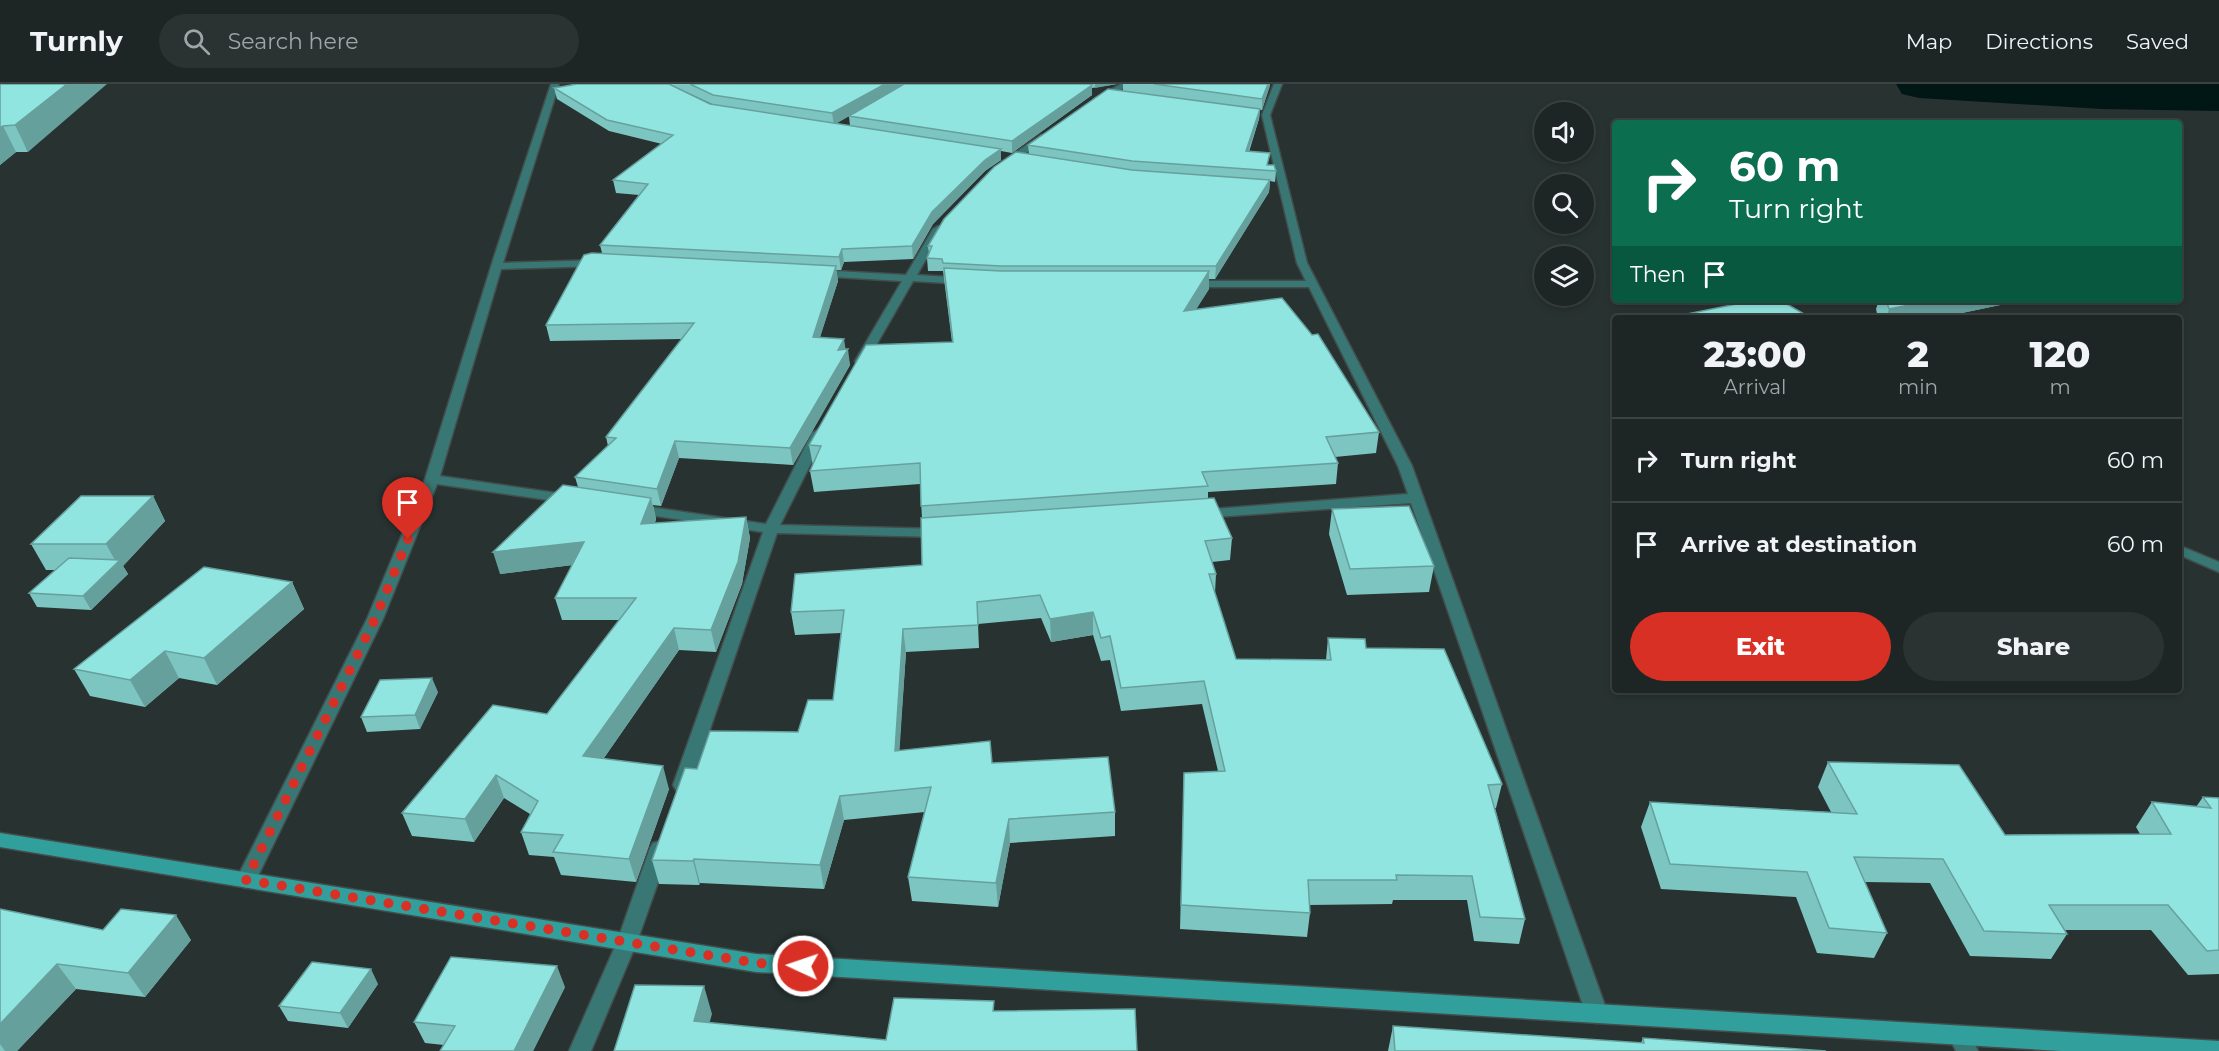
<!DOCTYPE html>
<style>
:root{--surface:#1d2625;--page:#2a3232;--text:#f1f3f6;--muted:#a0a5a7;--line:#3b4342;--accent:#d93025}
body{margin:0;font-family:Montserrat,sans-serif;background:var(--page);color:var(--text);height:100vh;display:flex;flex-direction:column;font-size:22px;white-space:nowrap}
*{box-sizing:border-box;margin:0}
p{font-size:20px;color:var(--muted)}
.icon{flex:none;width:33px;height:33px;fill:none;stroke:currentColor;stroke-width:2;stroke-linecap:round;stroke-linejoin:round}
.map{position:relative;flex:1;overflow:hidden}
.side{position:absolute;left:1612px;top:231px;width:570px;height:378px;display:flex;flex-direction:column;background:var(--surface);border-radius:6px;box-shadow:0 3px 9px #0003,0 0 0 2px var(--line)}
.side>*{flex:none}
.hud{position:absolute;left:1612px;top:36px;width:570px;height:183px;border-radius:6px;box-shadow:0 3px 9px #0003,0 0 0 2px var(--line);background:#0b6e4f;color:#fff;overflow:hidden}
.tools{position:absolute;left:1534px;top:18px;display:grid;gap:12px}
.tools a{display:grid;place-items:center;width:60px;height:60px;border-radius:50%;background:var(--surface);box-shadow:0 3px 9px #0003,0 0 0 2px var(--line);font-size:30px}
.pin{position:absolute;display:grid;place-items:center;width:51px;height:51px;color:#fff;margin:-62px -26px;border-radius:50% 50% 50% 0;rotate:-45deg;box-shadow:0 0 6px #0007}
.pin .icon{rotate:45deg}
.me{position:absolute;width:66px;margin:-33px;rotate:273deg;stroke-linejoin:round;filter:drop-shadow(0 0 4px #0008)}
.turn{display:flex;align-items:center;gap:21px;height:126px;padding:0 18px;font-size:27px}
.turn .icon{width:78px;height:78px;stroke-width:2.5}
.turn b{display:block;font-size:42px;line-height:51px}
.then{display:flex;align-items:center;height:57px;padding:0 18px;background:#0003;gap:12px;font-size:22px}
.eta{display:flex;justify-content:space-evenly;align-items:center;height:102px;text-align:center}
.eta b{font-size:36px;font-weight:800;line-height:42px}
.cta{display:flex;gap:12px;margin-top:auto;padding:12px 18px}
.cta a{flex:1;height:69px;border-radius:36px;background:var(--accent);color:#fff;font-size:24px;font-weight:800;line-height:69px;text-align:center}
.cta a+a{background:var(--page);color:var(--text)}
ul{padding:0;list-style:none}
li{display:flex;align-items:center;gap:18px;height:84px;padding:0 18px;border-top:2px solid var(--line)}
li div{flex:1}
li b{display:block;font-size:22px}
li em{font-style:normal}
header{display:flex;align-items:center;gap:36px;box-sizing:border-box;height:84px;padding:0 30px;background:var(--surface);border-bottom:2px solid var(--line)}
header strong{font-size:28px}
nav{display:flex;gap:33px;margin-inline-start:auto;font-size:21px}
.search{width:420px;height:54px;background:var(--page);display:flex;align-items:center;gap:15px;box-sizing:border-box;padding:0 21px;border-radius:33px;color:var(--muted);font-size:22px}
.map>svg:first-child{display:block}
</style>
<header>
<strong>Turnly</strong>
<div class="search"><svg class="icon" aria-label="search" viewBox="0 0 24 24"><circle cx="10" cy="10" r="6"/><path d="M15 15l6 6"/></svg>Search here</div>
<nav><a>Map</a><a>Directions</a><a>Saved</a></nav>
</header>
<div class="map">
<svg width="2219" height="967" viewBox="0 0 2219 967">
<rect width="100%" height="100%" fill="#273231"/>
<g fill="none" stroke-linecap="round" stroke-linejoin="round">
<path fill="#001716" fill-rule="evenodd" d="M 1896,0 L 2219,0 L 2219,27 L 2102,25 L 1919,14 L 1902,10 Z"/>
<g stroke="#424d4c" stroke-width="3">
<path id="minor" d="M 551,0 L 559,0 L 503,179 L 600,176 L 605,179 L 600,182 L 501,185 L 440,392 L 570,411 L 577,415 L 570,419 L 437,400 L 383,535 L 256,796 L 253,801 L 246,804 L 239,801 L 236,796 L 367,535 L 425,395 L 494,173 Z
M 1121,0 L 1131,0 L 1101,17 L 1094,15 Z
M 1274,0 L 1282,0 L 1270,31 L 1307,179 L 1412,382 L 1608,930 L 1605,936 L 1597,939 L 1589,936 L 1586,930 L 1411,419 L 1200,434 L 1193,430 L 1200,426 L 1408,410 L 1398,382 L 1309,203 L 1190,203 L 1185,200 L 1190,197 L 1306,197 L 1297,179 L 1262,31 Z
M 1041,51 L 1048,53 L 1008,82 L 1002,82 L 1002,78 Z
M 938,142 L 943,145 L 917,191 L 965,194 L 970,197 L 965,200 L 913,197 L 867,277 L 865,280 L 857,280 L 855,277 L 902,197 L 818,192 L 813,189 L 818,186 L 906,191 L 933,145 Z
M 819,345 L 826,349 L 780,441 L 940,445 L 947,449 L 940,453 L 777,449 L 691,701 L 688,706 L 682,708 L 676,706 L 673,701 L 763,448 L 636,429 L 629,425 L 636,421 L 766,440 L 812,349 Z
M 2180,462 L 2219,478 L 2219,488 L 2180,471 Z
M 660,757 L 667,759 L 670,764 L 637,858 L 591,967 L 569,967 L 617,858 L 650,764 L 653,759 Z
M 1959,942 L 1967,944 L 1978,967 L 1956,967 L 1948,951 L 1951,944 Z"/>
</g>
<g stroke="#424d4c" stroke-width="3">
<path id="secondary" d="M 0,749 L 756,870 L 2219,957 L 2219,967 L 2061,967 L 756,888 L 0,763 Z"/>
</g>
<use href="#minor" fill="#397774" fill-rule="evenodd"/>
<use href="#secondary" fill="#319f9b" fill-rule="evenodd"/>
</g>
<path fill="#7dc5c1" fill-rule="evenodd" d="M 0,0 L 28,68 L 16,68 L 0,81 Z
M 669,0 L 1117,0 L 1092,4 L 1092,11 L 1012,69 L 1001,67 L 1001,76 L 985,87 L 933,140 L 913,175 L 844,178 L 841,186 L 836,186 L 838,197 L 820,253 L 846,265 L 850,281 L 793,381 L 679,374 L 661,422 L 653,421 L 656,435 L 655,439 L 746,433 L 750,454 L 742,500 L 716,568 L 679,566 L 604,674 L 669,705 L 636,798 L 561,791 L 554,773 L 529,771 L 521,748 L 530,730 L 504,714 L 474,758 L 412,752 L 402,729 L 547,630 L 620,536 L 562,536 L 555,514 L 572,481 L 500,490 L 578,403 L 575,393 L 608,362 L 606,353 L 682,255 L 550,257 L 546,241 L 602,169 L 600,161 L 639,111 L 616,109 L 613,96 L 662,60 L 609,47 L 557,15 L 554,4 L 712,20 ZM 849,32 L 850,42 L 836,39 Z
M 1123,0 L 1270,0 L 1262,26 L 1123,7 Z
M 1260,25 L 1259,35 L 1249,68 L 1276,87 L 1275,98 L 1270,97 L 1269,108 L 1215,195 L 1209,195 L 1209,205 L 1196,225 L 1379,348 L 1376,369 L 1335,373 L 1338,379 L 1336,400 L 1208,408 L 1208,414 L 1232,454 L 1230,476 L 1212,478 L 1216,490 L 1215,509 L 1236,575 L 1326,576 L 1328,554 L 1366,564 L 1502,700 L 1496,724 L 1495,724 L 1525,835 L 1519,860 L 1474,857 L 1467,816 L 1393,816 L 1392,820 L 1309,821 L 1310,829 L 1307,853 L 1180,845 L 1184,689 L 1218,687 L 1202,620 L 1121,627 L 1110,576 L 1101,577 L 1093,551 L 1051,558 L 1041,534 L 978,540 L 979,564 L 906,568 L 899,666 L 992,679 L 1115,728 L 1115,752 L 1010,759 L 998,823 L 912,817 L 908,793 L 925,728 L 844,736 L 824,805 L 700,799 L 699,801 L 659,800 L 652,776 L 697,685 L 798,648 L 833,616 L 841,549 L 795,551 L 791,528 L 922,481 L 922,434 L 920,400 L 814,408 L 810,387 L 813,382 L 809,361 L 952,258 L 943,187 L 928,187 L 927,174 L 929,170 L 928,162 L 1029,70 L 1028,61 Z
M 1879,216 L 2024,216 L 1938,234 L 1878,234 L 1876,225 Z
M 153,412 L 165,437 L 123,482 L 128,490 L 91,526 L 37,523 L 29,509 L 55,486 L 46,486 L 31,460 Z
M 1332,425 L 1434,482 L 1429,508 L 1347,511 L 1329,450 Z
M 292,498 L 304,525 L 217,601 L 179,594 L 145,623 L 90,612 L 74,585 Z
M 438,608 L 420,645 L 367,648 L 361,633 Z
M 1828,678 L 2005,751 L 2140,750 L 2136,743 L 2152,718 L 2196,723 L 2203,713 L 2219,714 L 2219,890 L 2188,891 L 2151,846 L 2064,846 L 2067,850 L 2051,875 L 1970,872 L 1930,799 L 1865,798 L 1887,849 L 1874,874 L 1817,869 L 1796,813 L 1661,805 L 1641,743 L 1650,718 L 1831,728 L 1818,703 Z
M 0,825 L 103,846 L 191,856 L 145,913 L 76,905 L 17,967 L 0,967 Z
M 378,900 L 348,944 L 288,937 L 279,922 Z
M 565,903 L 533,967 L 440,967 L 444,961 L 425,959 L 414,938 Z
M 1393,942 L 1641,959 L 1643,954 L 1826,967 L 1388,967 Z"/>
<path fill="#66a09d" d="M 67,0 L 107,0 L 28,68 L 15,41 Z
M 885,0 L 904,0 L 834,41 L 832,29 Z
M 1095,0 L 1117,0 L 1095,4 Z
M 1268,0 L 1270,0 L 1270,2 L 1262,26 L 1262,15 Z
M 1092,1 L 1092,11 L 1012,69 L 1012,57 Z
M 1260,25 L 1259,35 L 1245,77 L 1246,67 Z
M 3,42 L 16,68 L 0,81 L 0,44 Z
M 1001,65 L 1001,76 L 985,87 L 933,140 L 913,175 L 912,162 L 932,128 L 985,76 Z
M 1270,96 L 1269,108 L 1215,195 L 1216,182 Z
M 842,165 L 844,178 L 841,186 L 839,173 Z
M 836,182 L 838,197 L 815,269 L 813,253 Z
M 1209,187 L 1209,205 L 1184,245 L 1184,227 Z
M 1935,216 L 2024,216 L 1938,234 L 1886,234 L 1889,225 Z
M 844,255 L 846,268 L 848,265 L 850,281 L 793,381 L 790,364 L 838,266 Z
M 675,357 L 679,374 L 661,422 L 657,405 Z
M 153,412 L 165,437 L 123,482 L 128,490 L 91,526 L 83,512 L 117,480 L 106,460 Z
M 651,414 L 656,435 L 646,461 L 641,440 Z
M 746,433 L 750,454 L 742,500 L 716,568 L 711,546 Z
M 584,458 L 590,479 L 500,490 L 493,468 Z
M 292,498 L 304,525 L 217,601 L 204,574 Z
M 1093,528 L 1093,551 L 1051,558 L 1050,535 Z
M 674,544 L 679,566 L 590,694 L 583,672 Z
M 903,545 L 906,568 L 898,690 L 895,667 Z
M 165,567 L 179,594 L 145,623 L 130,596 Z
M 432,594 L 438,608 L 420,645 L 415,631 Z
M 663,682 L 669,705 L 636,798 L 629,775 Z
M 496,691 L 504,714 L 474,758 L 465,735 Z
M 840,712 L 844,736 L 824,805 L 820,781 Z
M 1009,735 L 1010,759 L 998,823 L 996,799 Z
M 694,775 L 700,799 L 699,801 L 693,777 Z
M 176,831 L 191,856 L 145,913 L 128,889 Z
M 57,880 L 76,905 L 17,967 L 5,967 L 0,960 L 0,940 Z
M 557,882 L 565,903 L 533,967 L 514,967 Z
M 371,885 L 378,900 L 348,944 L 340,929 Z
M 704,902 L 712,930 L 702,965 L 694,937 Z"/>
<path fill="#91e5e0" stroke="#66a09d" stroke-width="1.5" d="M 0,0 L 67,0 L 15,41 L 3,42 L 0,44 Z
M 577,0 L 669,0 L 710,20 L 1001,65 L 985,76 L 932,128 L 912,162 L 842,165 L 839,173 L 600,161 L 648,100 L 613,96 L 673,51 L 607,36 L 554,4 Z
M 690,0 L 885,0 L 832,29 L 713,11 Z
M 904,0 L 1089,0 L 1092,1 L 1012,57 L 849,32 Z
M 1154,0 L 1268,0 L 1262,15 Z
M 1108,5 L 1260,25 L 1246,67 L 1270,69 L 1267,81 L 1274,81 L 1276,87 L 1132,77 L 1028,61 Z
M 1016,68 L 1132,86 L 1270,96 L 1216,182 L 1001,182 L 943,179 L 942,175 L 927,174 L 932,162 L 928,162 L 944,135 L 994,83 Z
M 592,169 L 836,182 L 813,253 L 844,255 L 838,266 L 848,265 L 790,364 L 675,357 L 657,405 L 575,393 L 616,354 L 606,353 L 694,239 L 546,241 L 584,171 Z
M 944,184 L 1001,187 L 1209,187 L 1184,227 L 1282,214 L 1312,251 L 1318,250 L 1379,348 L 1326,353 L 1338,379 L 1202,388 L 1208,402 L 921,422 L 920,379 L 810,387 L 821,362 L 809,361 L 866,261 L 953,258 Z
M 1756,216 L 1780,216 L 1811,234 L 1681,234 L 1677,232 Z
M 1886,216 L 1935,216 L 1889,225 Z
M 563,401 L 651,414 L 641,440 L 746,433 L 738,478 L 711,546 L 674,544 L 583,672 L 663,682 L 629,775 L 553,768 L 563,751 L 521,748 L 538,717 L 496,691 L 465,735 L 402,729 L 493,621 L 547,630 L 636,514 L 555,514 L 584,458 L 493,468 Z
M 81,412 L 153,412 L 106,460 L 31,460 Z
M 1214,414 L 1232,454 L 1205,457 L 1216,490 L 1209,490 L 1236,575 L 1331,576 L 1328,554 L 1365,555 L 1366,564 L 1444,565 L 1502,700 L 1488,701 L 1525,835 L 1480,833 L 1472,792 L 1396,791 L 1397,796 L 1308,796 L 1310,829 L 1181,821 L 1184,689 L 1225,687 L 1204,597 L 1121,604 L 1110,552 L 1101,554 L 1093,528 L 1050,535 L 1040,511 L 977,518 L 978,541 L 903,545 L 895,667 L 990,657 L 992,679 L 1108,673 L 1115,728 L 1009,735 L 996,799 L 908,793 L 931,703 L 840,712 L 820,781 L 694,775 L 693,777 L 652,776 L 685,684 L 697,685 L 710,647 L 798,648 L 808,616 L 833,616 L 844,526 L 791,528 L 795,490 L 922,481 L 921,434 Z
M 1409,422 L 1434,482 L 1350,485 L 1332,425 Z
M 69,474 L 120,476 L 83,512 L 29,509 Z
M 204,483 L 292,498 L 204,574 L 165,567 L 130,596 L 74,585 Z
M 432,594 L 415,631 L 361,633 L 380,596 Z
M 1828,678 L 1959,681 L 2005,751 L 2171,750 L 2152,718 L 2211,724 L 2203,713 L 2219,714 L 2219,866 L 2207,867 L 2168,821 L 2049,821 L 2067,850 L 1984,847 L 1943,775 L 1854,773 L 1887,849 L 1829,844 L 1807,788 L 1670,780 L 1650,718 L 1857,730 Z
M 0,825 L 103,846 L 121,825 L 176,831 L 128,889 L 57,880 L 0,940 Z
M 451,873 L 557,882 L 514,967 L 440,967 L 455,942 L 414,938 Z
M 312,878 L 371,885 L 340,929 L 279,922 Z
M 635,901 L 704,902 L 694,937 L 886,956 L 894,914 L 994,917 L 993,927 L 1135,925 L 1137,967 L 614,967 Z
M 1393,942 L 1644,959 L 1643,954 L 1826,967 L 1395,967 Z"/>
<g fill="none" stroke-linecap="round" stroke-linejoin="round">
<path stroke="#d93025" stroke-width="10" stroke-dasharray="0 18" d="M 408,455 L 375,535 L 246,796 L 756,879 L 803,882"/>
</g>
</svg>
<div class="tools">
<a><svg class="icon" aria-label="sound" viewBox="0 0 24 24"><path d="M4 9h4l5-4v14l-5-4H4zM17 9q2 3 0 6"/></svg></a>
<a><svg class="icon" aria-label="search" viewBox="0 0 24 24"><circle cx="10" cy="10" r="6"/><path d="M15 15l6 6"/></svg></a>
<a><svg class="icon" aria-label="layers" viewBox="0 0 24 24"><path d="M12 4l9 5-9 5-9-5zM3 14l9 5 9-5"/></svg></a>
</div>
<div class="pin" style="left:408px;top:455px;background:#d93025"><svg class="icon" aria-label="arrive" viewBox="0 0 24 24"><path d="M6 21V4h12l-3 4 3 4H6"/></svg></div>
<svg class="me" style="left:803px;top:882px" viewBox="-20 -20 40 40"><circle r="17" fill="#d93025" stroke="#fff" stroke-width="3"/><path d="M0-11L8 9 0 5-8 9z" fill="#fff"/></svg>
<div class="hud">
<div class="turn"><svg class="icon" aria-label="right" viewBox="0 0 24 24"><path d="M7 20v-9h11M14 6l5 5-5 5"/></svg><div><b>60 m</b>Turn right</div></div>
<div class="then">Then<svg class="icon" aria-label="arrive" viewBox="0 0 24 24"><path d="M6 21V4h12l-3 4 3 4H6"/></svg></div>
</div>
<section class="side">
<div class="eta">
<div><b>23:00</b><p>Arrival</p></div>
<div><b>2</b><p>min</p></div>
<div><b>120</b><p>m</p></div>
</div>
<ul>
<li><svg class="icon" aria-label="right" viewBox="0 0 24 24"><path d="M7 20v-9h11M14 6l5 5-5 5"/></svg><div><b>Turn right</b></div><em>60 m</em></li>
<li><svg class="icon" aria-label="arrive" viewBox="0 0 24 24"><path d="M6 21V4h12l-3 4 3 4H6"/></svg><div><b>Arrive at destination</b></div><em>60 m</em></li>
</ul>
<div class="cta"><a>Exit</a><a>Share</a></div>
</section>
</div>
